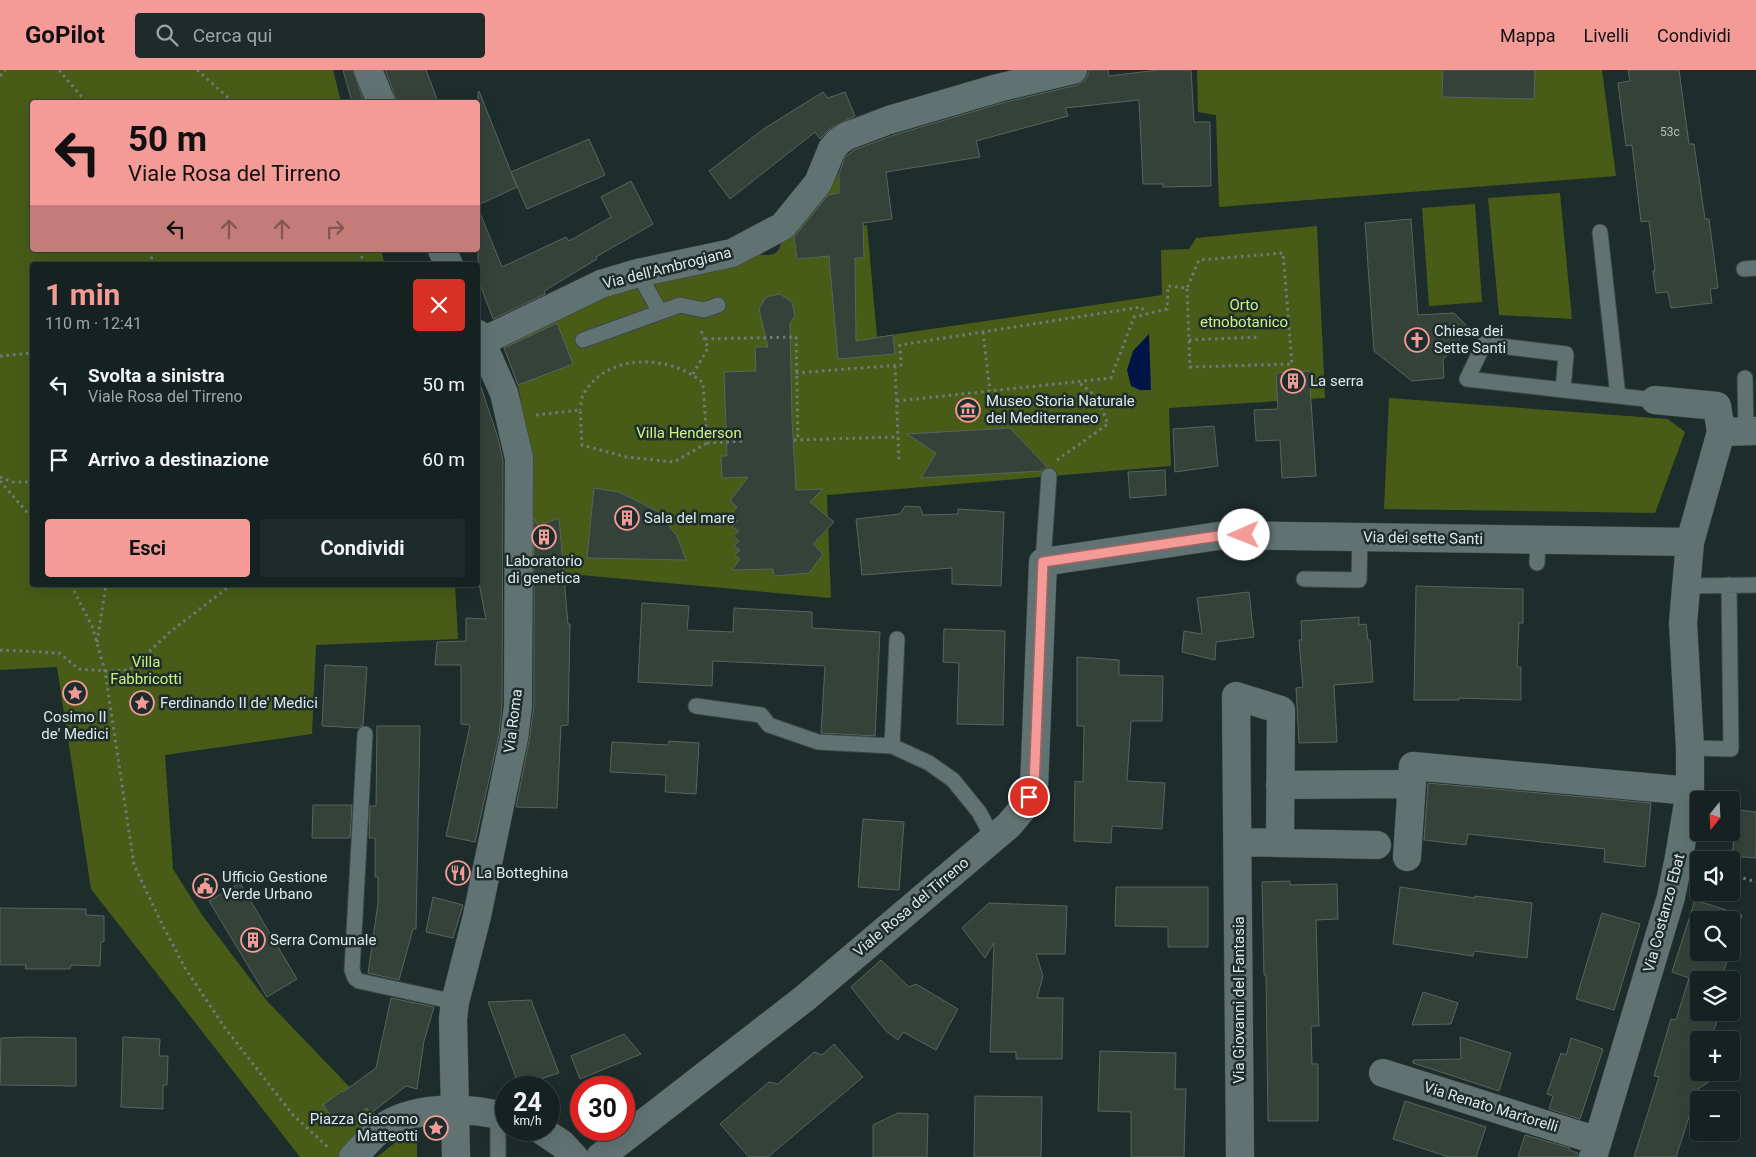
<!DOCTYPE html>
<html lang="it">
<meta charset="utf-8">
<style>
:root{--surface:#162221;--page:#1f2a2a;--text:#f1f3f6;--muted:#9ea4a5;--line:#353f3f;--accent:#f59b97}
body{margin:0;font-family:Roboto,sans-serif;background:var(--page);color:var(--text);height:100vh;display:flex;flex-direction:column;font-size:19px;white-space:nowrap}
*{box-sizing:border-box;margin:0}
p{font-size:16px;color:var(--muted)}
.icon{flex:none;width:28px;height:28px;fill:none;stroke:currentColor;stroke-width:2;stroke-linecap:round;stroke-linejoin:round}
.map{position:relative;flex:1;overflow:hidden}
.details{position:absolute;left:30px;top:192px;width:450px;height:325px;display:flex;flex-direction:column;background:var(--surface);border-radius:5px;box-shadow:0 5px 20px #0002,0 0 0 1px var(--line)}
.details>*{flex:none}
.hud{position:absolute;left:30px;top:30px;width:450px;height:152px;border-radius:5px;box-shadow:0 5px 20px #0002,0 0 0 1px var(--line);background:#f59b97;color:#111;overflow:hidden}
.needle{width:32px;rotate:198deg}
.buttons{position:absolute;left:1690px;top:721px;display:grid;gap:10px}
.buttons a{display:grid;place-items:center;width:50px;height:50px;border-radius:5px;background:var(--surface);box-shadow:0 5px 20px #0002,0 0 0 1px var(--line);font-size:25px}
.speed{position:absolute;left:495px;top:1006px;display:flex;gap:10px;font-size:25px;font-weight:700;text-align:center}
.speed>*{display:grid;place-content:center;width:65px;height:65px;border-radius:50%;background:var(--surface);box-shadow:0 5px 20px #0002,0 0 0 1px var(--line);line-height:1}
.speed small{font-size:12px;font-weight:400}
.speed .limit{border:8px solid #d22;background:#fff;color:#111}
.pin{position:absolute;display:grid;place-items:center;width:42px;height:42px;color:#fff;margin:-21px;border:2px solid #fff;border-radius:50%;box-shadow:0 1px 5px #0007}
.me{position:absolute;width:55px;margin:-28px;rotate:269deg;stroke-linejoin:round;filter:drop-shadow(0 0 4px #0008)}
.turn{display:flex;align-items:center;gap:18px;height:105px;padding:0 15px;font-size:22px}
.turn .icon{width:65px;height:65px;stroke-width:2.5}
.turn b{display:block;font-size:35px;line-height:42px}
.lanes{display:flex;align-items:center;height:48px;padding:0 15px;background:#0003;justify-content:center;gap:25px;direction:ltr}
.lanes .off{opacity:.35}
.round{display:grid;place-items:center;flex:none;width:52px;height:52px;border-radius:5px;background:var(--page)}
.overview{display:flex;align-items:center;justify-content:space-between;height:85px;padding:0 15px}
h1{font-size:30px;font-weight:700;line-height:38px;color:var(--accent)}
.cta{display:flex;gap:10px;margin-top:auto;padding:10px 15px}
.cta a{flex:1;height:58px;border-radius:5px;background:var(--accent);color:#111;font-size:20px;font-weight:700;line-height:58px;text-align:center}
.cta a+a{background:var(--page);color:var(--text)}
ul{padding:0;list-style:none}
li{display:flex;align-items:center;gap:15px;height:75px;padding:0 15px}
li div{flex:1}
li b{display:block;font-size:19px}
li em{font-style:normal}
header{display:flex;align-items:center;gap:30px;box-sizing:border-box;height:70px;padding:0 25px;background:var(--accent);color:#111}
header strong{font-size:24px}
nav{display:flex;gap:28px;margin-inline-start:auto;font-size:18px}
.search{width:350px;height:45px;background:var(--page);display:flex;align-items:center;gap:12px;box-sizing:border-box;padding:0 18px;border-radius:5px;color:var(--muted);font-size:19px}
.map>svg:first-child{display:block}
</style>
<header>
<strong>GoPilot</strong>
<div class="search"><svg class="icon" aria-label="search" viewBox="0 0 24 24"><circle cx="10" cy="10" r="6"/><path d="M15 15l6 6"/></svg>Cerca qui</div>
<nav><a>Mappa</a><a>Livelli</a><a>Condividi</a></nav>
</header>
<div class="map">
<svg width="1756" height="1087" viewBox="0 0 1756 1087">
<rect width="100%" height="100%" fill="#1d2d2c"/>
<path fill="#485c17" d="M 0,0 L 333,0 L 341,32 L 32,32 L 32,180 L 381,180 L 385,195 L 32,195 L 32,515 L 455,515 L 458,569 L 316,575 L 312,664 L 165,685 L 173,799 L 202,845 L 267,931 L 386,1055 L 353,1087 L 300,1087 L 91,819 L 57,597 L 0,600 Z
M 1197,0 L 1602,0 L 1616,106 L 1219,137 L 1216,45 L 1198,42 Z
M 837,80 L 839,123 L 845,158 L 867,155 L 877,267 L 1162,225 L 1161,180 L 1189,179 L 1196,168 L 1317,156 L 1325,328 L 1169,338 L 1171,396 L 827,425 L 831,528 L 526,500 L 527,367 L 518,315 L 501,271 L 621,220 L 636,215 L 640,220 L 653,205 L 756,184 C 776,187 781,184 782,163 Z
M 1560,123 L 1572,249 L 1499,245 L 1488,128 Z
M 1475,134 L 1482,232 L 1429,236 L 1422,138 Z
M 1389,328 L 1668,349 L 1685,362 L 1655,443 L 1384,439 Z
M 417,1064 L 417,1087 L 377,1087 L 401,1068 Z"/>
<path fill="#001545" d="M 1149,264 L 1151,320 L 1140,320 L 1131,316 L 1127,300 L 1133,281 Z"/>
<path fill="#35423a" stroke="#57655d" d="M 343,0 L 353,0 L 364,32 L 352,32 Z
M 385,0 L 426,0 L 438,32 L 396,32 L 395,26 Z
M 1088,0 L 1108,0 L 1109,6 L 1158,0 L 1191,0 L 1194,52 L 1210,52 L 1211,116 L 1163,117 L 1163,114 L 1143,114 L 1139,30 L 1065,38 L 1068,46 L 976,71 L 980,87 L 886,102 L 892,149 L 863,153 L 864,188 L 855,188 L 856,271 L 893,265 L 895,284 L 838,289 L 829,186 L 797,189 L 794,167 L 828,125 L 839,123 L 839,104 L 845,87 L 854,80 L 894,65 L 1002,33 L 1077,15 L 1084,11 L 1088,5 Z
M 1443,0 L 1535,0 L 1534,29 L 1442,27 Z
M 1628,0 L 1679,0 L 1689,74 L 1694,74 L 1705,149 L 1709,149 L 1718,218 L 1710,219 L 1712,233 L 1671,238 L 1668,222 L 1656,223 L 1653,201 L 1655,201 L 1649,151 L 1641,152 L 1632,75 L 1626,76 L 1618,13 L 1630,11 Z
M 479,21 L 517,117 L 478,135 L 478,22 Z
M 823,22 L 828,28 L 845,22 L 855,46 L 831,58 L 820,69 L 815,62 L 730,129 L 709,101 L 765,58 Z
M 589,69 L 605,105 L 527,139 L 511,102 Z
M 631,111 L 653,154 L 596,187 L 597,189 L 544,221 L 545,224 L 493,249 L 478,209 L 478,138 L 502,197 L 566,167 L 569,171 L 611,147 L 601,127 Z
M 1411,149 L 1418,245 L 1454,243 L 1469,258 L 1443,290 L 1444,308 L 1412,311 L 1374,281 L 1365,153 Z
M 780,224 L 792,232 L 795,246 L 790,253 L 792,349 L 796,420 L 823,419 L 810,432 L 834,452 L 813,474 L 823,484 L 809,503 L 774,506 L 773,499 L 732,500 L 740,489 L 735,485 L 740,480 L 734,476 L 739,471 L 733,466 L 739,461 L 732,457 L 738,451 L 731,445 L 737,437 L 730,431 L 748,407 L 722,408 L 721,386 L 727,386 L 724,302 L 756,301 L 755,277 L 768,277 L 759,239 L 766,227 Z
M 557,253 L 573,294 L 518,315 L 504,278 Z
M 1309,301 L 1316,406 L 1282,408 L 1280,370 L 1256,371 L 1254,340 L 1278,339 L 1276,303 Z
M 478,317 L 481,317 L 498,368 L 503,390 L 502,635 L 499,665 L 475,772 L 446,766 L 470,655 L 461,654 L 461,595 L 435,595 L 437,572 L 466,571 L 466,548 L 486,549 L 478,508 Z
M 1214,356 L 1218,396 L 1175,402 L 1173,359 Z
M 1010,358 L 1047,397 L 1041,401 L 921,408 L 936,383 L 907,364 Z
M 1165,400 L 1166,425 L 1130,428 L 1128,402 Z
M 594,418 L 619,422 L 657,441 L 677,466 L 686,490 L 587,488 Z
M 905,436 L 920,437 L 923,445 L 958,444 L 958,439 L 1004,442 L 1001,516 L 952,514 L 952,498 L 862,505 L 856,449 L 900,444 Z
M 534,448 L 538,456 L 559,448 L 568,554 L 570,554 L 568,655 L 561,656 L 557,738 L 516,737 L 529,671 L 534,636 Z
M 1416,516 L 1523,519 L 1523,553 L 1519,553 L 1517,597 L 1521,597 L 1521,630 L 1459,628 L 1459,630 L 1414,630 Z
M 1249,522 L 1254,567 L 1216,572 L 1215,590 L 1182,582 L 1184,561 L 1202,564 L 1197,528 Z
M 642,533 L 689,536 L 687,560 L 733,562 L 734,538 L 812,542 L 812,558 L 880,562 L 875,666 L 821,663 L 825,596 L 713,591 L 712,616 L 638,612 Z
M 1359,547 L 1359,555 L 1366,554 L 1368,570 L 1370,570 L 1373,612 L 1334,615 L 1337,672 L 1299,673 L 1296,618 L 1303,617 L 1299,570 L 1302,570 L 1301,551 Z
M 944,559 L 1005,561 L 1003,655 L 957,654 L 959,593 L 943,592 Z
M 1077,587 L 1119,590 L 1119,605 L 1163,606 L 1162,651 L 1131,651 L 1127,711 L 1165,713 L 1162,759 L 1112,756 L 1111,773 L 1074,771 L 1075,711 L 1083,712 L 1084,656 L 1077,656 Z
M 325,595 L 367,597 L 363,655 L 358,658 L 322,656 Z
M 377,656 L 420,656 L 416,859 L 413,859 L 399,910 L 368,903 L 378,833 L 378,807 L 375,807 L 375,768 L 369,768 L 370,736 L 376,736 Z
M 669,671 L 699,673 L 696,724 L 665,722 L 666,705 L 610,702 L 612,672 L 668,675 Z
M 1428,713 L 1651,733 L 1645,797 L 1604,792 L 1605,779 L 1468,764 L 1466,775 L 1424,770 Z
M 313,735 L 352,735 L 350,768 L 312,768 Z
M 1737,740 L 1756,742 L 1756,788 L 1732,786 Z
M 863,749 L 904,752 L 899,820 L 858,817 Z
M 1290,811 L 1290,815 L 1337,814 L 1338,849 L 1316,850 L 1319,956 L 1311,956 L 1312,994 L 1318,994 L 1318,1051 L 1268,1051 L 1266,905 L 1264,905 L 1262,812 Z
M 240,813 L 297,909 L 267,927 L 209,831 Z
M 1116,817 L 1208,817 L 1208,877 L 1168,877 L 1168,857 L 1115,856 Z
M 1400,817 L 1475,828 L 1475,826 L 1532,833 L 1527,888 L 1474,881 L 1473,886 L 1393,874 Z
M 433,827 L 463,835 L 453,868 L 426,862 Z
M 1695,830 L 1742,845 L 1731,879 L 1731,850 L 1699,850 L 1699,882 L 1730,882 L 1721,910 L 1699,910 L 1699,942 L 1719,944 L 1711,970 L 1699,970 L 1699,1002 L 1724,1002 L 1698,1019 L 1676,1087 L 1634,1087 L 1659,1007 L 1654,1006 L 1671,949 L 1676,950 L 1689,908 L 1672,902 Z
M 989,833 L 1067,836 L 1065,884 L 1036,884 L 1043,906 L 1037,928 L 1063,928 L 1062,989 L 1016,989 L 1016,982 L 990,982 L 994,873 L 985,888 L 962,858 Z
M 0,838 L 86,839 L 86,845 L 104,846 L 104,872 L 101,872 L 100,896 L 71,895 L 70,899 L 25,899 L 26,895 L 0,895 Z
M 1602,843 L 1640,854 L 1614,940 L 1576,929 Z
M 881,890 L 909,917 L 916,914 L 958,939 L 936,980 L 903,962 L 898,970 L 886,961 L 851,917 Z
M 1423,922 L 1458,933 L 1451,954 L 1412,955 Z
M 391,928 L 434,937 L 424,971 L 417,1019 L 406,1016 L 371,1043 L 367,1038 L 343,1056 L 340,1052 L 338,1054 L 323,1035 L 342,1021 L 343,1022 L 376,998 Z
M 531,930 L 559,1003 L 519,1016 L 488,932 Z
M 624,964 L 641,984 L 580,1009 L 571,986 Z
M 28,967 L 76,968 L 76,1016 L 0,1015 L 1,968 Z
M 123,967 L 160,969 L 159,986 L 168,986 L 167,1015 L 163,1015 L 163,1039 L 121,1037 Z
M 1460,967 L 1511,983 L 1499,1021 L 1413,993 L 1413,990 L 1461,989 Z
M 1571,968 L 1603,979 L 1580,1049 L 1549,1039 L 1553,1026 L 1547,1024 L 1561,983 L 1566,985 Z
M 834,974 L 863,1007 L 768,1087 L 749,1087 L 720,1054 L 769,1012 L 778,1014 L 814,982 L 822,985 Z
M 1100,981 L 1176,983 L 1175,1019 L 1186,1019 L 1184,1087 L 1131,1087 L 1131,1042 L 1098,1041 Z
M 975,1026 L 1042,1027 L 1041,1087 L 974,1087 Z
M 1405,1031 L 1486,1057 L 1476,1087 L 1449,1087 L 1393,1069 Z
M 898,1043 L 928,1044 L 927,1087 L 873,1087 L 873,1055 Z
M 1525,1065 L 1570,1078 L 1569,1080 L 1578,1083 L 1578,1087 L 1518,1087 Z"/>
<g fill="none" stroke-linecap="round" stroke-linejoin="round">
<g stroke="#3a4848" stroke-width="17">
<path id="lane" d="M 1600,162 L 1618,326
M 1744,199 L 1756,198
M 638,203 L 660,242
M 583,270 L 680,235 L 704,240 L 718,235
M 1745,308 L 1746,361
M 1563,320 L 1467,309 L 1484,274 L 1566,284 L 1563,320 L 1655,330
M 1043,492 L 1049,406
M 1537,493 L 1538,469
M 1304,509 L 1359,510 L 1360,467
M 1686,516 L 1756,515
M 696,636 L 761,645 L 769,655 L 818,672 L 892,676 L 929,693 L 953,710 L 979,742 L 993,768
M 365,664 L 352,900 L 355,908 L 359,911 L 455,932
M 892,676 L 897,569
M 1690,678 L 1731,679 L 1729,515
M 498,1045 L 498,1087"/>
</g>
<g stroke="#3a4848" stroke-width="29">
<path id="street" d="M 368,0 L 381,32
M 442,180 L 449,195
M 481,272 L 601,214 L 638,203 L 732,183 L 783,156 L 818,113 L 832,79 L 839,71 L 847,66 L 889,50 L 998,18 L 1073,0
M 1655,330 L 1717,336 L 1721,362 L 1756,361
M 1280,715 L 1412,714
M 1238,772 L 1280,773 L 1281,640 L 1236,626 L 1240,1087
M 1280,773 L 1377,775
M 1407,787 L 1413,696 L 1690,721
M 1383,1003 L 1598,1071
M 541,1060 L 562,1074 L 574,1087
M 353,1087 C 363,1077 374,1063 386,1055 C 420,1035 470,1037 506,1047
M 456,1087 L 453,949 L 455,932 L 477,846 L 514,668 L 518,636 L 519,388 L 504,323 L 478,264
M 600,1087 L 805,928 L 1009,755 L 1024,737 L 1034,718 L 1043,492 L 1225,465 L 1690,472
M 1593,1087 L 1671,827 L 1679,787 L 1690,721 L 1690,678 L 1683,553 L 1690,472 L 1721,362"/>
</g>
<path stroke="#6d7b7a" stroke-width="3" stroke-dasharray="2.5 4" stroke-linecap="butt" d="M 59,0 L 86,32
M 197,0 L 233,32
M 0,6 L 5,0
M 151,180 L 152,195
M 359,180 L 365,195
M 983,262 L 990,321
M 705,269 L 796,267 L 798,370
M 1189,270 L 1260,267
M 0,286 L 32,283
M 895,296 L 899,391
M 796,303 L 901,295 L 900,275 L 1141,237 L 1147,244
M 693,304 L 708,278 L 700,258
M 897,331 L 1111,308 L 1134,247 L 1167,239 L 1168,216 L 1187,218 L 1199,190 L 1283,183 L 1292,294 L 1190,297 L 1187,218
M 536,345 L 580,340 L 582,375 L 626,387 L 674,392 L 707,373 L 703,313 C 671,284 606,282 583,325 C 581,329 581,335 580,340
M 794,370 L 898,367
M 707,373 L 745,371
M 1057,390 L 1108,354 L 1097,327 L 1078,312
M 0,407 L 13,412 L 32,412
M 0,411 L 32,448
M 71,515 L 92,556 L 105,601 L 134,795 L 162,854 L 185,898 L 225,958 L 293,1045 L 330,1079
M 97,572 L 106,515
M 0,580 L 59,583 L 79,599 L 105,601 L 130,600 L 170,562 L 231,515
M 1731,804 L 1756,812"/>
<use href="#lane" stroke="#607372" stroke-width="15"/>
<use href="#street" stroke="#607372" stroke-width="28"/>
</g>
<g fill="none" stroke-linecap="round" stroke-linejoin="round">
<g stroke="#9f6562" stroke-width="12">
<path id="route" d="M 1029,727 L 1034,718 L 1043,492 L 1225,465 L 1244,465"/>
</g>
<use href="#route" stroke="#f59b97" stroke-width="9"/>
</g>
<defs>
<g id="church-ring" transform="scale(1.25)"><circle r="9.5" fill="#1d2d2c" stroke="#f59b97" stroke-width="1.5"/><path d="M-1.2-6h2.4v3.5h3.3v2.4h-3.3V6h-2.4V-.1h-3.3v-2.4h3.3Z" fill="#f59b97"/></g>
<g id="building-ring" transform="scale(1.25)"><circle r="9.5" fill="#1d2d2c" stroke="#f59b97" stroke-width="1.5"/><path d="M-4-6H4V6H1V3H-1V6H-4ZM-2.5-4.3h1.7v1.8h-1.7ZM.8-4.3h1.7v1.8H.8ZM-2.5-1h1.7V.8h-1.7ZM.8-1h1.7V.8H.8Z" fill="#f59b97"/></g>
<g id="museum-ring" transform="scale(1.25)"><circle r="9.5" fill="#1d2d2c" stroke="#f59b97" stroke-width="1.5"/><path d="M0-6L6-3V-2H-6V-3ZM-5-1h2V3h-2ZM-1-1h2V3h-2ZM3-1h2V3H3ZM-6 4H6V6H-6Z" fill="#f59b97"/></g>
<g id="sight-ring" transform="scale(1.25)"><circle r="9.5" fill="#1d2d2c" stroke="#f59b97" stroke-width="1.5"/><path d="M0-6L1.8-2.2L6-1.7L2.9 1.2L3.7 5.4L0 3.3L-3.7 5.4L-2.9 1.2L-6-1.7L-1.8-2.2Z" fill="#f59b97"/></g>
<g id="restaurant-ring" transform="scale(1.25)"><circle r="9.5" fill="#1d2d2c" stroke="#f59b97" stroke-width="1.5"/><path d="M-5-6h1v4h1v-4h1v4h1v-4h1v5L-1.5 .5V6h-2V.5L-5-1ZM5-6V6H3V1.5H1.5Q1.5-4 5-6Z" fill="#f59b97"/></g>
<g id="civic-ring" transform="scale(1.25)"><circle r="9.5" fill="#1d2d2c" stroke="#f59b97" stroke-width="1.5"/><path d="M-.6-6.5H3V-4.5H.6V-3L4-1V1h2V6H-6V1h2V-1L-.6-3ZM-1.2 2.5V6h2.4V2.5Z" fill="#f59b97"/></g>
</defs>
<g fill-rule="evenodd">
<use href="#church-ring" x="1417" y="270"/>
<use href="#building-ring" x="1293" y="311"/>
<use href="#museum-ring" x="968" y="340"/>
<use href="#building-ring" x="627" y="448"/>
<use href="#building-ring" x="544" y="467"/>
<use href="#sight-ring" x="75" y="623"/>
<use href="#sight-ring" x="142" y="633"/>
<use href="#restaurant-ring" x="458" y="803"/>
<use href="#civic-ring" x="205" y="816"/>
<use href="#building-ring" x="253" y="870"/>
<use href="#sight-ring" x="436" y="1058"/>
</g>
<g text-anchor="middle" stroke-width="5" stroke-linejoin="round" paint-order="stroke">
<g font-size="12" fill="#b4bebc">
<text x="1670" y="66">53c</text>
</g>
<g font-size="15" fill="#dee8e8" stroke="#1d2d2c">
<text transform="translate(667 198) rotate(-14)" y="5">Via dell'Ambrogiana</text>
<text transform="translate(1423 468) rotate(1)" y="5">Via dei sette Santi</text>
<text transform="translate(513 651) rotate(-83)" y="5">Via Roma</text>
<text transform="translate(911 837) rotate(-40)" y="5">Viale Rosa del Tirreno</text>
<text transform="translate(1664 843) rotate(-75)" y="5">Via Costanzo Ebat</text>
<text transform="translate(1239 930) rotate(-90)" y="5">Via Giovanni del Fantasia</text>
<text transform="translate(1491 1037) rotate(17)" y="5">Via Renato Martorelli</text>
</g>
<g font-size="15" fill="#cdf37c" stroke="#1d2d2c">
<text x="1244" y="240">Orto<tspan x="1244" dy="17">etnobotanico</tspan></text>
<text x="689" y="368">Villa Henderson</text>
<text x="146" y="597">Villa<tspan x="146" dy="17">Fabbricotti</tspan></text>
</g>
<g font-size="15" fill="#dee8e8" stroke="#1d2d2c" text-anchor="start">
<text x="1434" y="266">Chiesa dei<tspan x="1434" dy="17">Sette Santi</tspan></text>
<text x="1310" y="316">La serra</text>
<text x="986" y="336">Museo Storia Naturale<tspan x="986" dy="17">del Mediterraneo</tspan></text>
<text x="644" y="453">Sala del mare</text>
<text x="544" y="496" text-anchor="middle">Laboratorio<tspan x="544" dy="17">di genetica</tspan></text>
<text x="160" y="638">Ferdinando II de' Medici</text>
<text x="75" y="652" text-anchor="middle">Cosimo II<tspan x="75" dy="17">de' Medici</tspan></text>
<text x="476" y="808">La Botteghina</text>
<text x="222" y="812">Ufficio Gestione<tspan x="222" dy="17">Verde Urbano</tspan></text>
<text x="270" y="875">Serra Comunale</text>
<text x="418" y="1054" text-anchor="end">Piazza Giacomo<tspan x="418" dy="17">Matteotti</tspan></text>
</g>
</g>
</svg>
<div class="buttons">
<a><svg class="needle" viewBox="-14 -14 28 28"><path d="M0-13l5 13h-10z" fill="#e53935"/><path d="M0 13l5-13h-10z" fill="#9ea4a5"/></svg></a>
<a><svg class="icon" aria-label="sound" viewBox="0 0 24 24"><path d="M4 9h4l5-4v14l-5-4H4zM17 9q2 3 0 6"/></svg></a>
<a><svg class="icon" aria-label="search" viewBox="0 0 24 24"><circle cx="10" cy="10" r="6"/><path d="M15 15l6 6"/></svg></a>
<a><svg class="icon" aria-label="layers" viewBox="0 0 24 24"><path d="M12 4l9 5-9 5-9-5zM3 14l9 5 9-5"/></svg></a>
<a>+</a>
<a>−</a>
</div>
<div class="speed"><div>24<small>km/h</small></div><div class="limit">30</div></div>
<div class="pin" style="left:1029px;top:727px;background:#d93025"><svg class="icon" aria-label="arrive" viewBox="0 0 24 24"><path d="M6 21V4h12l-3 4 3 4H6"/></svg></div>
<svg class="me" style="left:1244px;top:465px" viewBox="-20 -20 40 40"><circle r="19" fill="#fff"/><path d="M0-13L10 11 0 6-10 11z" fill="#f59b97"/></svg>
<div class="hud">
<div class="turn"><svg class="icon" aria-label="left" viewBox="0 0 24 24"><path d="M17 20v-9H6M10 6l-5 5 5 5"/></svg><div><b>50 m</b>Viale Rosa del Tirreno</div></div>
<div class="lanes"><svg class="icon" aria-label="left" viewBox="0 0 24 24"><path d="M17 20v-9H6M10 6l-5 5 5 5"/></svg><svg class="icon off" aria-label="ahead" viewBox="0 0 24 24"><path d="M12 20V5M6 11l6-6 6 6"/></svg><svg class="icon off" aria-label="ahead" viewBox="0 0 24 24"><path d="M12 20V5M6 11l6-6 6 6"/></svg><svg class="icon off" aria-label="right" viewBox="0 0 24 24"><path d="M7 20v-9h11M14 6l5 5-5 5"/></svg></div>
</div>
<section class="details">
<div class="overview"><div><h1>1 min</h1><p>110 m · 12:41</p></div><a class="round" style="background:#d93025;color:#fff"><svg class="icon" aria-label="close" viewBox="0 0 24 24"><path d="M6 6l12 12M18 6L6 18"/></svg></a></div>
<ul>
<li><svg class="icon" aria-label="left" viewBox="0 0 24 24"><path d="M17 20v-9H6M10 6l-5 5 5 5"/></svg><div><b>Svolta a sinistra</b><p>Viale Rosa del Tirreno</p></div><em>50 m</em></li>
<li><svg class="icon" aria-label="arrive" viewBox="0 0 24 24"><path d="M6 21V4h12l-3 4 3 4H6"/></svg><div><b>Arrivo a destinazione</b></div><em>60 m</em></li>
</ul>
<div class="cta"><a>Esci</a><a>Condividi</a></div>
</section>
</div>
